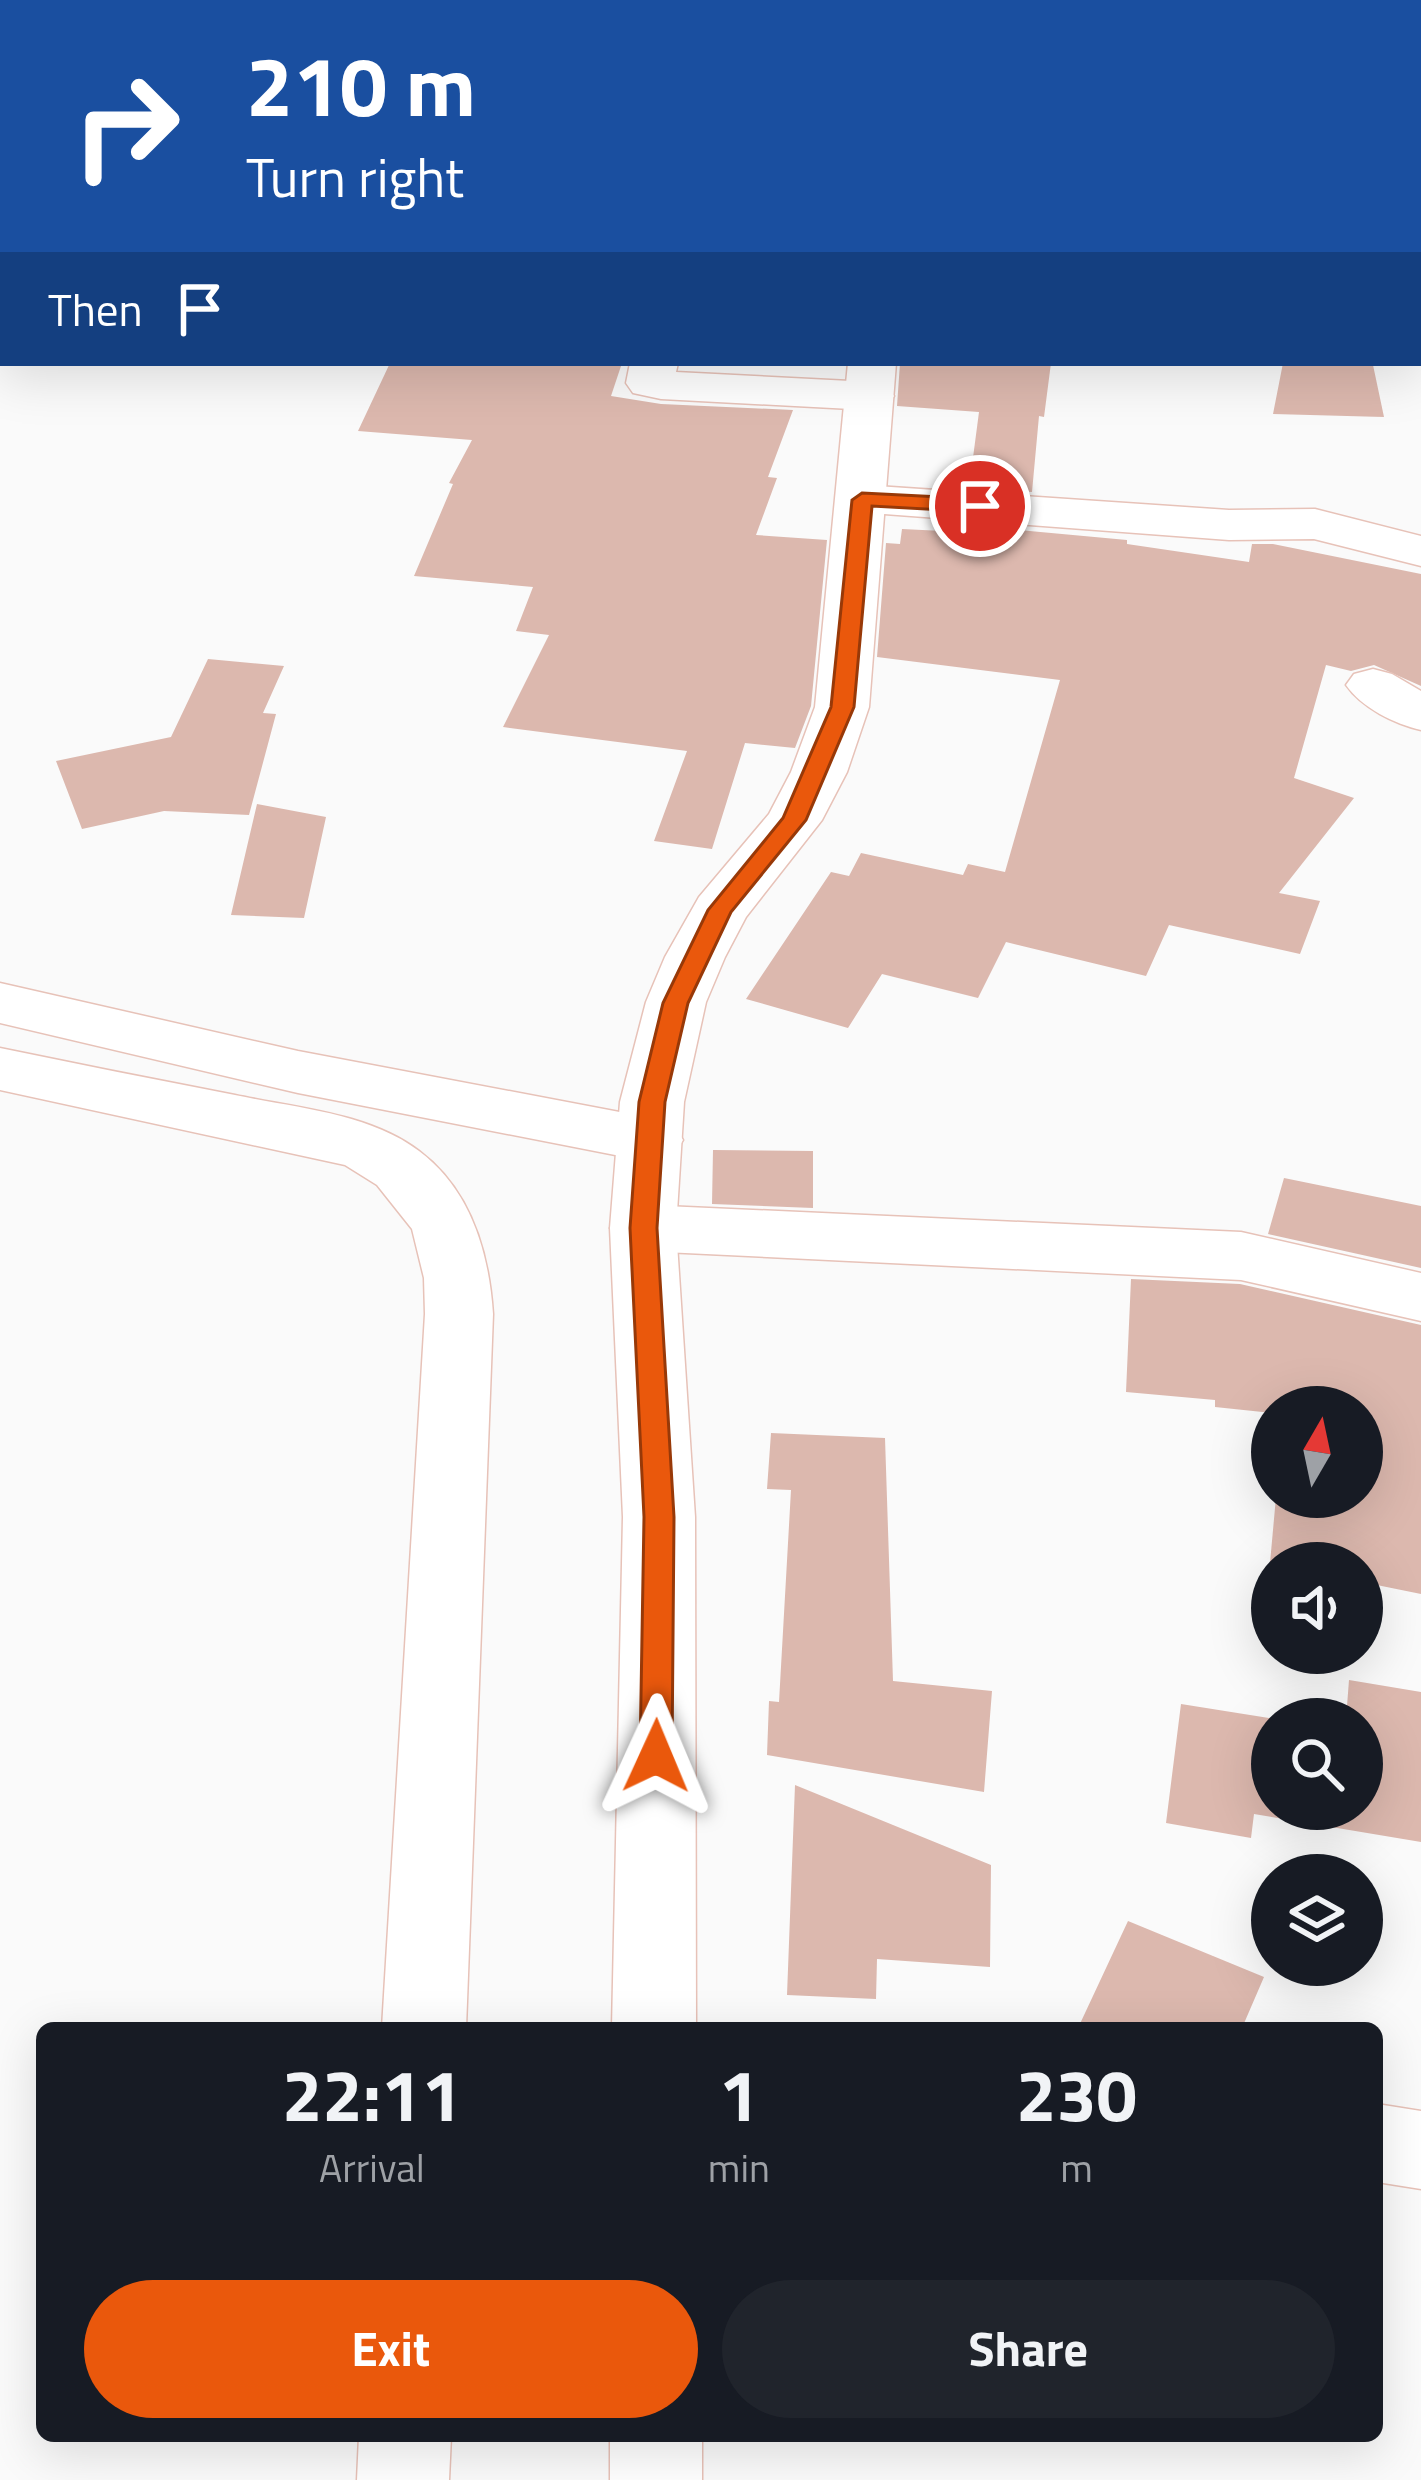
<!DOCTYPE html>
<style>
:root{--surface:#171b24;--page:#20242c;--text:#f1f3f6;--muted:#9ea1a6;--accent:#ea580c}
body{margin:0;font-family:"Titillium Web",sans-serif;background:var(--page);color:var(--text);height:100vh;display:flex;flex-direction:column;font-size:45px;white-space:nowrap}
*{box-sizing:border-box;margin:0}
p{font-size:39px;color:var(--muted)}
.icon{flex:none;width:66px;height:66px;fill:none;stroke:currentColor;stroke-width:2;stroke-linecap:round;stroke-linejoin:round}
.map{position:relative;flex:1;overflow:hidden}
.details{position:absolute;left:36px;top:2022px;width:1347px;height:420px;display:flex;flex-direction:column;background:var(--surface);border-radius:18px;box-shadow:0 12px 48px #0002}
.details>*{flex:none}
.top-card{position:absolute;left:0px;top:0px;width:1422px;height:366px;box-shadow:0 12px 48px #0002;background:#1a4fa0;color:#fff;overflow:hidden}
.needle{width:78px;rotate:9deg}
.tools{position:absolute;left:1251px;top:1386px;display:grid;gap:24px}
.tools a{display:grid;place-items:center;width:132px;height:132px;border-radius:50%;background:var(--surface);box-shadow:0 12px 48px #0002;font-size:60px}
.pin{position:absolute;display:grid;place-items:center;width:102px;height:102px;color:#fff;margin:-51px;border:6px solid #fff;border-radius:50%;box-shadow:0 3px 12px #0007}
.me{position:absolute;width:132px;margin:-66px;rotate:1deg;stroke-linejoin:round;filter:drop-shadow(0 0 9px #0008)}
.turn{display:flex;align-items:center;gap:42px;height:252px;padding:0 48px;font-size:54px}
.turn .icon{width:156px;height:156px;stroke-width:2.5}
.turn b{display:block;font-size:84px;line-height:102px}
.then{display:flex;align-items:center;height:114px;padding:0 48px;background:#0003;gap:24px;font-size:45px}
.eta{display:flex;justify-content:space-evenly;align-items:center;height:204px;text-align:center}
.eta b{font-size:72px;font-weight:700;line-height:84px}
.cta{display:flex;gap:24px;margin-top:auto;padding:24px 48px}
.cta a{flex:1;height:138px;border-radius:72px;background:var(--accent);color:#fff;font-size:48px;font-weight:700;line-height:138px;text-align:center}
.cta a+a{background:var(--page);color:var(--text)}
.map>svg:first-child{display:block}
</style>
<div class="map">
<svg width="1421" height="2480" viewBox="0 0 1421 2480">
<rect width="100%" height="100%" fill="#fafafa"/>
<path fill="#dcb8ae" d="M 390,363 L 621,366 L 611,396 L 661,404 L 793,410 L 768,477 L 777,478 L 756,535 L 827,540 L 811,706 L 795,748 L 745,743 L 712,849 L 654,841 L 687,751 L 503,727 L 549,635 L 516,631 L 533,587 L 414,576 L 453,484 L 449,483 L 472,440 L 358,431 Z
M 900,363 L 1051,363 L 1044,417 L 1039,416 L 1032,492 L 969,488 L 979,412 L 897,406 Z
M 1283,363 L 1373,365 L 1384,417 L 1273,414 Z
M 964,525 L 1127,540 L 1127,544 L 1249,562 L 1252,544 L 1273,544 L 1421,574 L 1421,686 L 1374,665 L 1351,671 L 1326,665 L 1294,778 L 1354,798 L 1279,893 L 1320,901 L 1300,954 L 1169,925 L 1146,976 L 1006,942 L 978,998 L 882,974 L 848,1028 L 746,999 L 831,872 L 849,876 L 861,853 L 963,875 L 968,864 L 1005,872 L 1060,680 L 877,657 L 886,543 L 900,544 L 902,529 L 963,532 Z
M 208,659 L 284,666 L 263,713 L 276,714 L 249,815 L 164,811 L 82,829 L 56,761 L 171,737 Z
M 257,804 L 326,817 L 304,918 L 231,915 Z
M 713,1150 L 813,1151 L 813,1208 L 712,1204 Z
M 1284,1178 L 1421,1206 L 1421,1268 L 1268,1234 Z
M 1131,1279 L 1240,1284 L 1421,1325 L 1421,1594 L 1362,1582 L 1362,1563 L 1270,1563 L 1276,1497 L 1362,1497 L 1362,1407 L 1272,1407 L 1272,1413 L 1215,1407 L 1215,1400 L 1126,1392 Z
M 771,1433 L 885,1438 L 893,1681 L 992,1691 L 984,1792 L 767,1755 L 769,1701 L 779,1702 L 791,1490 L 767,1489 Z
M 1349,1680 L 1421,1692 L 1421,1842 L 1254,1814 L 1251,1838 L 1166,1823 L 1181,1704 L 1275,1719 L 1272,1809 L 1362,1809 L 1362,1719 L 1346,1719 Z
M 795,1785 L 991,1865 L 990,1967 L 877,1959 L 876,1999 L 787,1995 Z
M 1128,1921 L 1264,1977 L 1242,2028 L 1078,2028 Z"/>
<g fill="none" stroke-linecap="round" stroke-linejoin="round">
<g stroke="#e7c2b8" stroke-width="3">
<path id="minor" d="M 143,0 L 290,0 L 292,3 L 145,3 Z
M 0,142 L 3,142 L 3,168 L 0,168 Z
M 1419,276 L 1421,276 L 1421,304 L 1419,304 Z
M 630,363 L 678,363 L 676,372 L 870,382 L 887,386 L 894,396 L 887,406 L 870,410 L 661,399 L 633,393 L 626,383 Z
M 862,485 L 1229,510 L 1315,509 L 1421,536 L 1421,566 L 1314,539 L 1229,540 L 844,511 L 837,500 L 844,489 Z
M 1373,669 L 1392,674 L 1421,691 L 1421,730 C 1395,724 1362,708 1346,685 L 1354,674 Z
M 0,983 L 298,1051 L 651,1118 L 674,1125 L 683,1140 L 674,1155 L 651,1162 L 298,1093 L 0,1023 Z
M 0,1048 C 78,1064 157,1080 235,1095 C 296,1108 369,1113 419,1151 C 471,1190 489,1253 493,1314 L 466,2028 L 382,2028 L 425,1314 L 424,1278 L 412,1229 L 377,1185 L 345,1165 L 0,1090 Z
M 643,1205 L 1241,1232 L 1421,1273 L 1421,1321 L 1241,1280 L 643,1251 L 620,1244 L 610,1228 L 620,1212 Z
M 1377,2104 L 1421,2111 L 1421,2189 L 1377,2182 Z
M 359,2436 L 451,2436 L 449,2480 L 357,2480 Z"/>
</g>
<g stroke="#e7c2b8" stroke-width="3">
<path id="major" d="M 883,0 L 923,0 L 923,3 L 883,3 Z
M 848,363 L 896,363 L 869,707 L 847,772 L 822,820 L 746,917 L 725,957 L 706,1002 L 684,1102 L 676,1228 L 695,1517 L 696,2028 L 612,2028 L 623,1517 L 610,1228 L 620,1102 L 646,1002 L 665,957 L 699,897 L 769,814 L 791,772 L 815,707 Z
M 610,2436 L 702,2436 L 702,2480 L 610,2480 Z"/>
</g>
<use href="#minor" fill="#fff" fill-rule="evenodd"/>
<use href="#major" fill="#fff" fill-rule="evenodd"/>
</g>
<path fill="#ea580c" stroke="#983908" stroke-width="3" d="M 862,493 L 980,499 L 991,506 L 980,512 L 872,506 L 854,707 L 806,820 L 731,912 L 688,1003 L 665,1102 L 657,1228 L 674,1517 L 672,1756 L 667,1766 L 656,1769 L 645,1766 L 640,1756 L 644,1517 L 630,1228 L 639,1102 L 663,1003 L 708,910 L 783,818 L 831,707 L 852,500 Z"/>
</svg>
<div class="tools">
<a><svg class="needle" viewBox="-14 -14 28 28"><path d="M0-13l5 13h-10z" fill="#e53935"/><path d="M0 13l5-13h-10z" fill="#9ea1a6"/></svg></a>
<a><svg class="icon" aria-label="sound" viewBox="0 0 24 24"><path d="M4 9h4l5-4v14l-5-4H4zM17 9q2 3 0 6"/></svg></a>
<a><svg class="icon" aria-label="search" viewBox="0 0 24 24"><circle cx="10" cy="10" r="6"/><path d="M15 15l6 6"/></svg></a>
<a><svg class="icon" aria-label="layers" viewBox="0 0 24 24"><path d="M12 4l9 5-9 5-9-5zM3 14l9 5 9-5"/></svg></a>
</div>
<div class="pin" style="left:980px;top:506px;background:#d93025"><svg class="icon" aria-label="arrive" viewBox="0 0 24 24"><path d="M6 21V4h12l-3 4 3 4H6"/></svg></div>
<svg class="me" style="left:656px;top:1756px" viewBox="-20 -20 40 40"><path d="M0-17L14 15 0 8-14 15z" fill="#ea580c" stroke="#fff" stroke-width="4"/></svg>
<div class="top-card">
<div class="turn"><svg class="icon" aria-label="right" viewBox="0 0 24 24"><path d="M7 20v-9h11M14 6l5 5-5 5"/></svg><div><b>210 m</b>Turn right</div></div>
<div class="then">Then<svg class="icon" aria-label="arrive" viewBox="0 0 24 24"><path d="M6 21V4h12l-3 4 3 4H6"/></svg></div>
</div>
<section class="details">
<div class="eta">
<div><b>22:11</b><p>Arrival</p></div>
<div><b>1</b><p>min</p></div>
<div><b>230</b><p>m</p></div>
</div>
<div class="cta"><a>Exit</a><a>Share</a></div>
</section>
</div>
